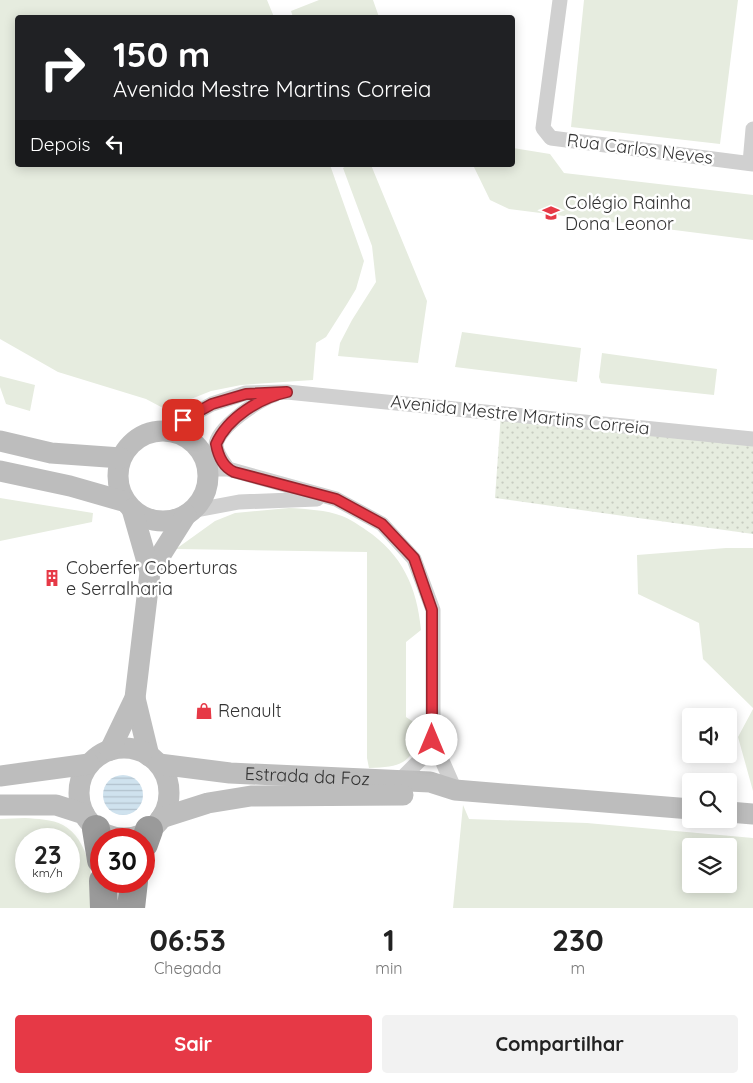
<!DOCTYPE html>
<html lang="pt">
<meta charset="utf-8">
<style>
:root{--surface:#fff;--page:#f2f2f2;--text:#222;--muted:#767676;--accent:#e63946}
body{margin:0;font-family:Quicksand,sans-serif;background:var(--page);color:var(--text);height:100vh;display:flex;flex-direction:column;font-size:19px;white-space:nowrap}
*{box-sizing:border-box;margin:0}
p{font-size:16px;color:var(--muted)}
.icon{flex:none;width:28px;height:28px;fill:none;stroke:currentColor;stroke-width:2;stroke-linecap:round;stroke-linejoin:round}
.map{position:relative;height:908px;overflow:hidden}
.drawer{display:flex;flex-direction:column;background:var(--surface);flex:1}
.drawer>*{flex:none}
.banner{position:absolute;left:15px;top:15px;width:500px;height:152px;border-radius:5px;box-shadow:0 2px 12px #0003;background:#202124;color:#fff;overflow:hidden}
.buttons{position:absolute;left:682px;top:708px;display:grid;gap:10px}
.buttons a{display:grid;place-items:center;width:55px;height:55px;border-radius:5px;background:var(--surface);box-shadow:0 2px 12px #0003;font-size:25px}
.speed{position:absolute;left:15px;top:828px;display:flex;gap:10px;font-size:25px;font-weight:700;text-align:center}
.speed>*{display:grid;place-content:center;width:65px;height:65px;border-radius:50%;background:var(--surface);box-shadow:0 2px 12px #0003;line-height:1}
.speed small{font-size:12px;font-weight:400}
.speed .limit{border:8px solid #d22;background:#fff;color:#111}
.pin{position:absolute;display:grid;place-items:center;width:42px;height:42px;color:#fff;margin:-21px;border-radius:10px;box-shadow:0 2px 8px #0006}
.me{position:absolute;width:55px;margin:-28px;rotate:0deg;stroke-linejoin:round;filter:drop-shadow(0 0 4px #0008)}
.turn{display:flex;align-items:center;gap:18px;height:105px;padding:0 15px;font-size:22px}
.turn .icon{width:65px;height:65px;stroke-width:2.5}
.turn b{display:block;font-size:35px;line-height:42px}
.then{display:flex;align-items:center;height:48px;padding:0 15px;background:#0003;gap:10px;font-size:19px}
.eta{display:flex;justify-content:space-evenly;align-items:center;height:85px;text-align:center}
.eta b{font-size:30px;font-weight:700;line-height:35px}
.action{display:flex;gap:10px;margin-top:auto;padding:10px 15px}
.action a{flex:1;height:58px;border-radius:5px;background:var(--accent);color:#fff;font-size:20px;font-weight:700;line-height:58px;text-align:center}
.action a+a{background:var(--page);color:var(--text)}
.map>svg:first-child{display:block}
</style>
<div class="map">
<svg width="753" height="908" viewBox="0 0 753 908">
<defs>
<pattern id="park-dots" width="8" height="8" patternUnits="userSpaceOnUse" patternTransform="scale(1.25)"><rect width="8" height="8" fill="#e6ecdf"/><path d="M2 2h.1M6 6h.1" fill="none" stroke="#c6cbc0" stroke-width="1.8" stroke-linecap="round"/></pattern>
<pattern id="water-rules" width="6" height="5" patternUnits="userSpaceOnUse" patternTransform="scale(1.25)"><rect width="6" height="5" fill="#cfe2ee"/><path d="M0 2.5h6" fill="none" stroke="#b2c2cd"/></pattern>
</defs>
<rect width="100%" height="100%" fill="#fff"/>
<path fill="#e6ecdf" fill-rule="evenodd" d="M 0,0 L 267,0 L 274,17 L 18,18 L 18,165 L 330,165 L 364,261 L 356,289 L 347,304 L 326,337 L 316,343 L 313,380 L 241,385 L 211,391 L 186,401 L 176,407 L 163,408 L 146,399 L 58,372 L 0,339 Z
M 319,0 L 373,0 L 379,17 L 293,17 L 291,11 Z
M 584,0 L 738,0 L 720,144 L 571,127 Z
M 513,148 L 550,154 L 564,173 L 753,195 L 753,240 L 509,209 L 490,200 L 473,165 L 512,165 Z
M 348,165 L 371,165 L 427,301 L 418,363 L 338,356 L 340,343 L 352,320 L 376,282 L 372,246 L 343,168 Z
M 462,332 L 581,348 L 577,382 L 455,367 Z
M 602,353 L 717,369 L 714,395 L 601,383 L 599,377 Z
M 0,376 L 35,385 L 30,411 L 6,404 L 0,387 Z
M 0,498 L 93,513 L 92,522 L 0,541 Z
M 289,508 C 307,509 326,510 342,516 C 350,519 359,525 366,530 C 402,554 417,587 421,630 L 406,642 L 406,717 L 421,727 C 413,762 405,767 369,768 L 367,758 L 367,552 L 176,549 L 215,521 L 235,513 Z
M 726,548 L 753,548 L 753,708 L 703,659 L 699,623 L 638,594 L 637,555 Z
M 753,709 L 753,791 L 738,737 Z
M 463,805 L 469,819 L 587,823 L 753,838 L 753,908 L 453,908 ZM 691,846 L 729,846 L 729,884 L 691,884 Z
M 25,818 C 37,819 52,819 63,825 C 89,839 94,881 94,908 L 0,908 L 0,819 ZM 26,839 L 69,839 L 69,881 L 26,881 Z"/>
<path fill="url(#park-dots)" d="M 501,413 L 753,437 L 753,534 L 495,498 Z"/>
<path fill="url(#water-rules)" d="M103 795a20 20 0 1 1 40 0a20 20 0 1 1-40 0Z"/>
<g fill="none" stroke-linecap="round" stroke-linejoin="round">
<path stroke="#d0d0d0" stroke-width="15" d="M 560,0 L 543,128 L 551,138 L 753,164
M 750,163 L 753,129
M 165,430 L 212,404 L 246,393 L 287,392 L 753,439
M 208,469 L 228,469 L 336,499 L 382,524 L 414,559 L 433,610 L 433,740 L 455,790
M 228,469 C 223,462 216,453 216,445 C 217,428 259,399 274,395
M 191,511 L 239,502 L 317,499
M 399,781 L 420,760 L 433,740"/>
<g stroke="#bdbdbd" stroke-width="21">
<circle cx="163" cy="476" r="45"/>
<path d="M 0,441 L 51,453 L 121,458"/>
<path d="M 0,471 L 70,486 L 126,502"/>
<path d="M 150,572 L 186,515"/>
<path d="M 135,698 L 149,756"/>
<circle cx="124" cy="793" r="45"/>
<path d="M 110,750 L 135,698 L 150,572 L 132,509"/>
<path id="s1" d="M 159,764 L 230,773 L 430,782 L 455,790 L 691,809"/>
<path d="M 0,776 L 89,764"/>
<path d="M 0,805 L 56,805 L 84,814"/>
<path d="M 729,812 L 753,814"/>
<path d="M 161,818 L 208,803 L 251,796 L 403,795"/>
</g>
<path stroke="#9a9a9a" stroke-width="28" d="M 96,829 L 101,860
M 144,844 L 149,830
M 103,881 L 104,908
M 131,908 L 134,881"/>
</g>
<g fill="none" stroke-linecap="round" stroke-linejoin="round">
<g stroke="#96252e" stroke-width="12">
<path id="route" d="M 183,420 L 212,404 L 246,394 L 287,392 C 260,398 228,417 216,444 C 218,455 223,467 234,472 L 336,499 L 382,524 L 414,558 L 432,610 L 432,740"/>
</g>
<use href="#route" stroke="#e63946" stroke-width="9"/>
</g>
<defs>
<g id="school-bare" transform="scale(1.35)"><path d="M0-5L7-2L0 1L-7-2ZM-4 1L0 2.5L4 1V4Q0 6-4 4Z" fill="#e63946" stroke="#fff" stroke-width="2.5" paint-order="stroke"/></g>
<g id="building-bare" transform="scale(1.35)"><path d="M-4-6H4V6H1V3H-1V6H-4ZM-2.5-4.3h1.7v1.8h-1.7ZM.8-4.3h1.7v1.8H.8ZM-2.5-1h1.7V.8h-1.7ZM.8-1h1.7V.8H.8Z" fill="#e63946" stroke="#fff" stroke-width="2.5" paint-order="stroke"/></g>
<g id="shop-bare" transform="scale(1.35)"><path d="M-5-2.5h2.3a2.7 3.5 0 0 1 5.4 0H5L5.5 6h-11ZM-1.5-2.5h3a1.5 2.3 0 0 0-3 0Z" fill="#e63946" stroke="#fff" stroke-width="2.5" paint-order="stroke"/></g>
</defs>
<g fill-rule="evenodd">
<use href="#school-bare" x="551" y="213"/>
<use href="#building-bare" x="52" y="578"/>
<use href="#shop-bare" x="204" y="711"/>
</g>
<g text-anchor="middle" stroke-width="5" stroke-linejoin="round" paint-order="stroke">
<g font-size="18" fill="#333" stroke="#fff">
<text transform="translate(640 149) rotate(7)" y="6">Rua Carlos Neves</text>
<text transform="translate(520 415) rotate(6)" y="6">Avenida Mestre Martins Correia</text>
<text dy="6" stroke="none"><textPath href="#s1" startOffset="149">Estrada da Foz</textPath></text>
</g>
<g font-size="18" fill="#333" stroke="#fff" text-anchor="start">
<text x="565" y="209">Colégio Rainha<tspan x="565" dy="21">Dona Leonor</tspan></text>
<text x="66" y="574">Coberfer Coberturas<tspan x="66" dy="21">e Serralharia</tspan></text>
<text x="218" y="717">Renault</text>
</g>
</g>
</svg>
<div class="buttons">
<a><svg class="icon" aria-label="sound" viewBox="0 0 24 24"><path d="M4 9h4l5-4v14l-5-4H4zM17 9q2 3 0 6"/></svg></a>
<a><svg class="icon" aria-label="search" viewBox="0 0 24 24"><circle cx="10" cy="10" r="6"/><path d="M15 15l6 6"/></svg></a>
<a><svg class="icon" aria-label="layers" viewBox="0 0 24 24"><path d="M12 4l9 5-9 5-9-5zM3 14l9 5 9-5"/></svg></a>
</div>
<div class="speed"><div>23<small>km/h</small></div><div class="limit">30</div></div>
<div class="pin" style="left:183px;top:420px;background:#d93025"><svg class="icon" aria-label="arrive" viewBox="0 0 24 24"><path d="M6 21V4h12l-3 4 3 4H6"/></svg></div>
<svg class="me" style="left:432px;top:740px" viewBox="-20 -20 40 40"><circle r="19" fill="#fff"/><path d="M0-13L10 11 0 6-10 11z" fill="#e63946"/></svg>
<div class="banner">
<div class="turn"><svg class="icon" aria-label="right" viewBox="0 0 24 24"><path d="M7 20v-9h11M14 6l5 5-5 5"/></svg><div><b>150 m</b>Avenida Mestre Martins Correia</div></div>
<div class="then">Depois<svg class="icon" aria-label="left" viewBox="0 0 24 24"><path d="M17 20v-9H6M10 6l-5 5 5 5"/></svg></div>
</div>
</div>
<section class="drawer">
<div class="eta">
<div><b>06:53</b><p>Chegada</p></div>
<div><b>1</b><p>min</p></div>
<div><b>230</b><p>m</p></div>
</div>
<div class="action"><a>Sair</a><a>Compartilhar</a></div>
</section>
